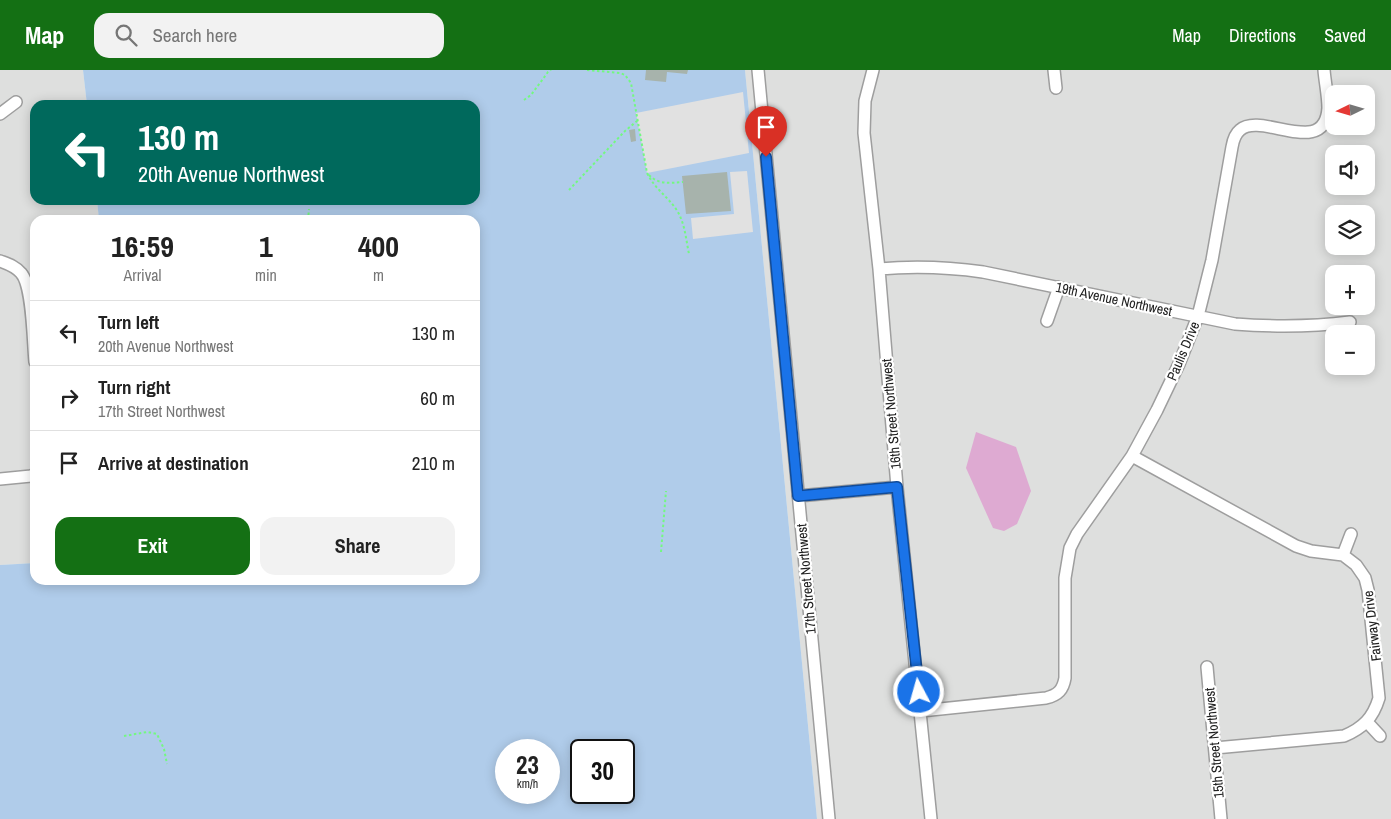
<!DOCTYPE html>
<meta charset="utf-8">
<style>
:root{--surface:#fff;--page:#f2f2f2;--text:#222;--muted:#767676;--line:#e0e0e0;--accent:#147014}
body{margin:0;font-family:"Archivo Narrow",sans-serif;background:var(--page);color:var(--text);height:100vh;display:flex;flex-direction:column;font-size:19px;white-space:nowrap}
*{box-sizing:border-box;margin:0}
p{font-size:16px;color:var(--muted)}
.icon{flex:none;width:28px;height:28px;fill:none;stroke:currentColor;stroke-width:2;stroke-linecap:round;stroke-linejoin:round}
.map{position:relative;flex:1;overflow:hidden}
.sheet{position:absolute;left:30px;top:145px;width:450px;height:370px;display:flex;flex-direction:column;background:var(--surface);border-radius:15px;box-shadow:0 2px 12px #0003}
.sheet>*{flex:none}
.banner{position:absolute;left:30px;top:30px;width:450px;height:105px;border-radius:15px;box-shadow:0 2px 12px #0003;background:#00695c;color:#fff;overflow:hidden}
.needle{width:32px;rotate:265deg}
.tools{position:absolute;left:1325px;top:15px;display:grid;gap:10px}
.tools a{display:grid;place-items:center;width:50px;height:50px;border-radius:10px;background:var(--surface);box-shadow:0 2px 12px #0003;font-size:25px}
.speed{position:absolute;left:495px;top:669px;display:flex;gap:10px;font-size:25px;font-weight:700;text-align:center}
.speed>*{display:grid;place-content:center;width:65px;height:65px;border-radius:50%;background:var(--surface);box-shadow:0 2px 12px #0003;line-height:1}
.speed small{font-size:12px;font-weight:400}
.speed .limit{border:2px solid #111;border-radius:8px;background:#fff;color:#111}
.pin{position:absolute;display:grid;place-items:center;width:42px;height:42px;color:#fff;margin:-51px -21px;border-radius:50% 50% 50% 0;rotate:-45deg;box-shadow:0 0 5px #0007}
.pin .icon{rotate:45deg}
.me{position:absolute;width:55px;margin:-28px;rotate:354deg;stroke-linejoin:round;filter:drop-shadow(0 0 4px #0008)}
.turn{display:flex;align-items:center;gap:18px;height:105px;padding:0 25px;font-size:22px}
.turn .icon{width:65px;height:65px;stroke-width:2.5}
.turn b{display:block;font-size:35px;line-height:42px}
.eta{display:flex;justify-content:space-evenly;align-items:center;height:85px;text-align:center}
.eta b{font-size:30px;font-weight:800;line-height:35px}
.cta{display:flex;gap:10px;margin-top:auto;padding:10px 25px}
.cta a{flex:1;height:58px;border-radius:15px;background:var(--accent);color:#fff;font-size:20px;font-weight:800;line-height:58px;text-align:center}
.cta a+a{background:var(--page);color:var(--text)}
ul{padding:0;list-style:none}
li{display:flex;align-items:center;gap:15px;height:65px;padding:0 25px;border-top:1px solid var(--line)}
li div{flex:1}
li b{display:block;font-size:19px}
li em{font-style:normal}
header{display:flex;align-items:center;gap:30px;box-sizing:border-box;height:70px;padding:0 25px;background:var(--accent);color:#fff}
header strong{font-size:24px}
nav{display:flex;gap:28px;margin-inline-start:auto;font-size:18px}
.search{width:350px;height:45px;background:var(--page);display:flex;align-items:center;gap:12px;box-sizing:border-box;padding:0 18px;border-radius:15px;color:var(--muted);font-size:19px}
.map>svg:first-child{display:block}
</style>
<header>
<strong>Map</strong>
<div class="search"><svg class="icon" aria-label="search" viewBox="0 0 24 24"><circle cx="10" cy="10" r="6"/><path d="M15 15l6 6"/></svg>Search here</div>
<nav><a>Map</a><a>Directions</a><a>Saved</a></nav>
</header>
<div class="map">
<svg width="1391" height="749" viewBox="0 0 1391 749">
<rect width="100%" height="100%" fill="#e8f1ee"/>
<path fill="#dedfde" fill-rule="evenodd" d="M 0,0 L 83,0 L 87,35 L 35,35 L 35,130 L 97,130 L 99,150 L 35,150 L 35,493 L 0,495 Z
M 745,0 L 1391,0 L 1391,749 L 817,749 ZM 1334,24 L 1366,24 L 1366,56 L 1334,56 ZM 1334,84 L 1366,84 L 1366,116 L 1334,116 ZM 1334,144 L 1366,144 L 1366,176 L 1334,176 ZM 1334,204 L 1366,204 L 1366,236 L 1334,236 ZM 1334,264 L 1366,264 L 1366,296 L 1334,296 Z"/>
<path fill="#b0ccea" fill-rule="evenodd" d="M 83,0 L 745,0 L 817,749 L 0,749 L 0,495 L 35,493 L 35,510 L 475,510 L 475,150 L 99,150 L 97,130 L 475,130 L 475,35 L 87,35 ZM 506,680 L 549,680 L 549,722 L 506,722 ZM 581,680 L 624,680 L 624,722 L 581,722 Z"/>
<path fill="#e1e1e1" d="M 743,22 L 749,83 L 647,103 L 636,43 Z
M 747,101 L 753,162 L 693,169 L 691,148 L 734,144 L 730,102 Z"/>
<path fill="#deaad2" d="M 976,362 L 1016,377 L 1031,421 L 1017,454 L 1004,461 L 993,458 L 966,398 Z"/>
<path fill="#a7b3ac" d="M 646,0 L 688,0 L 687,4 L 667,2 L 666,12 L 645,10 Z
M 635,59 L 636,71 L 631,72 L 629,60 Z
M 727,102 L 731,141 L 686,144 L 682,106 Z"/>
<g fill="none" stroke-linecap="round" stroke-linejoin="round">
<g stroke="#9e9e9e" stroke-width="14">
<path id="minor" d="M 758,0 L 829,749
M 873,0 L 865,31 L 864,63 L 879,199 L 897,417 L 931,749
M 1054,0 L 1056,18
M 0,44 L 16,32
M 0,191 C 8,194 15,196 21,203 C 33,216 33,273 35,292
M 879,199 C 914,196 947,197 983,202 L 1235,254 C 1275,257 1310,257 1350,252
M 1047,251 L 1059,217
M 1132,386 L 1296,476 L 1311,481 L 1343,485 L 1356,495 L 1365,508 L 1368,520 L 1379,628 C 1373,648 1363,658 1344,666 L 1215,678
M 0,409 L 31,406 L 35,404
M 798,426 L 897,417
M 1343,485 L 1351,464
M 1207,597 L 1221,749
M 921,641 L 1046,628 C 1058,625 1063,620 1065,608 L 1065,508 L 1070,478 L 1077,464 L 1132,386 L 1157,340 L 1179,294 L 1198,246 L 1212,190 L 1232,77 C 1233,71 1235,64 1240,60 C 1261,41 1325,89 1328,38 C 1328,26 1325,12 1324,0
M 1367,652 L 1380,666"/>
</g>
<path stroke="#73f881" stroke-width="2" stroke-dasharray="2.5 2.5" stroke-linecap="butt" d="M 587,0 L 620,3 L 625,5 L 631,13 L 647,103 C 655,119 667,126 676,139 C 685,152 686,170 689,184
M 524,30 L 531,25 L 548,2 L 551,0
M 649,105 C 659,115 670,113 683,112
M 569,120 L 625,61 L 637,51
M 308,150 L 309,139
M 661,482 L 666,421
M 124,666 L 147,662 L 157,664 L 164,679 L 167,694"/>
<use href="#minor" stroke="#fff" stroke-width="11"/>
</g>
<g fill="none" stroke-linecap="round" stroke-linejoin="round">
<g stroke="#114b97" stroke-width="12">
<path id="route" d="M 766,87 L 798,426 L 897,417 L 919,622"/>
</g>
<use href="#route" stroke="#1a73e8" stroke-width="9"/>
</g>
<g text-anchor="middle" stroke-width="4.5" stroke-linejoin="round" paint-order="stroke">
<g font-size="14" fill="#212121" stroke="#fff">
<text transform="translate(1114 229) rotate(12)" y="5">19th Avenue Northwest</text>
<text transform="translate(1183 281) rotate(-67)" y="5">Paulis Drive</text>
<text transform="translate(891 344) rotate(-95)" y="5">16th Street Northwest</text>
<text transform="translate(806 509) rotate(-95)" y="5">17th Street Northwest</text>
<text transform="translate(1372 556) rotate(-97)" y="5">Fairway Drive</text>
<text transform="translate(1214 673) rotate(-95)" y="5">15th Street Northwest</text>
</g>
</g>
</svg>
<div class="tools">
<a><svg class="needle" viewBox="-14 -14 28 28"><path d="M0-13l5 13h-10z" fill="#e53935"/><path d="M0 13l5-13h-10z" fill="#767676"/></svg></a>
<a><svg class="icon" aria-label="sound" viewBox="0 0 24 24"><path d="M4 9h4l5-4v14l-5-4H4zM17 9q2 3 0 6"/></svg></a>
<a><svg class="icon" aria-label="layers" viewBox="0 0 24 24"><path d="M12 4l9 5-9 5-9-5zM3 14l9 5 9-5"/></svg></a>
<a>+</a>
<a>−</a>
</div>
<div class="speed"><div>23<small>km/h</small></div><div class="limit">30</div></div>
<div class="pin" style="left:766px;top:87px;background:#d93025"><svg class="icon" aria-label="arrive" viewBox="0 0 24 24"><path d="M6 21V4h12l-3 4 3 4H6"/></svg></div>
<svg class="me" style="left:919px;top:622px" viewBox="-20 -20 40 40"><circle r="17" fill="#1a73e8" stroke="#fff" stroke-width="3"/><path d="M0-11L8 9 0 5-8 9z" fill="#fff"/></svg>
<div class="banner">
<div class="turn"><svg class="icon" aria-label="left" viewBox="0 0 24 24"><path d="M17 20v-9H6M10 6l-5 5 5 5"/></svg><div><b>130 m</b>20th Avenue Northwest</div></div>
</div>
<section class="sheet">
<div class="eta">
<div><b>16:59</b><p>Arrival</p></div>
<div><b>1</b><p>min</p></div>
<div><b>400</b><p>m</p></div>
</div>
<ul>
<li><svg class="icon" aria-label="left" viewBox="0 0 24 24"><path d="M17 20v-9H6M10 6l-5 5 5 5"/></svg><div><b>Turn left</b><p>20th Avenue Northwest</p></div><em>130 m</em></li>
<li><svg class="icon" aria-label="right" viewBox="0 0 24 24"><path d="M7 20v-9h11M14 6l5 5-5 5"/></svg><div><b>Turn right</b><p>17th Street Northwest</p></div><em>60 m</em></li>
<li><svg class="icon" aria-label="arrive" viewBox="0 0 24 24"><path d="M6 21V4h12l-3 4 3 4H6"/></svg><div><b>Arrive at destination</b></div><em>210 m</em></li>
</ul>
<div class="cta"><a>Exit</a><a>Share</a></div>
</section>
</div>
